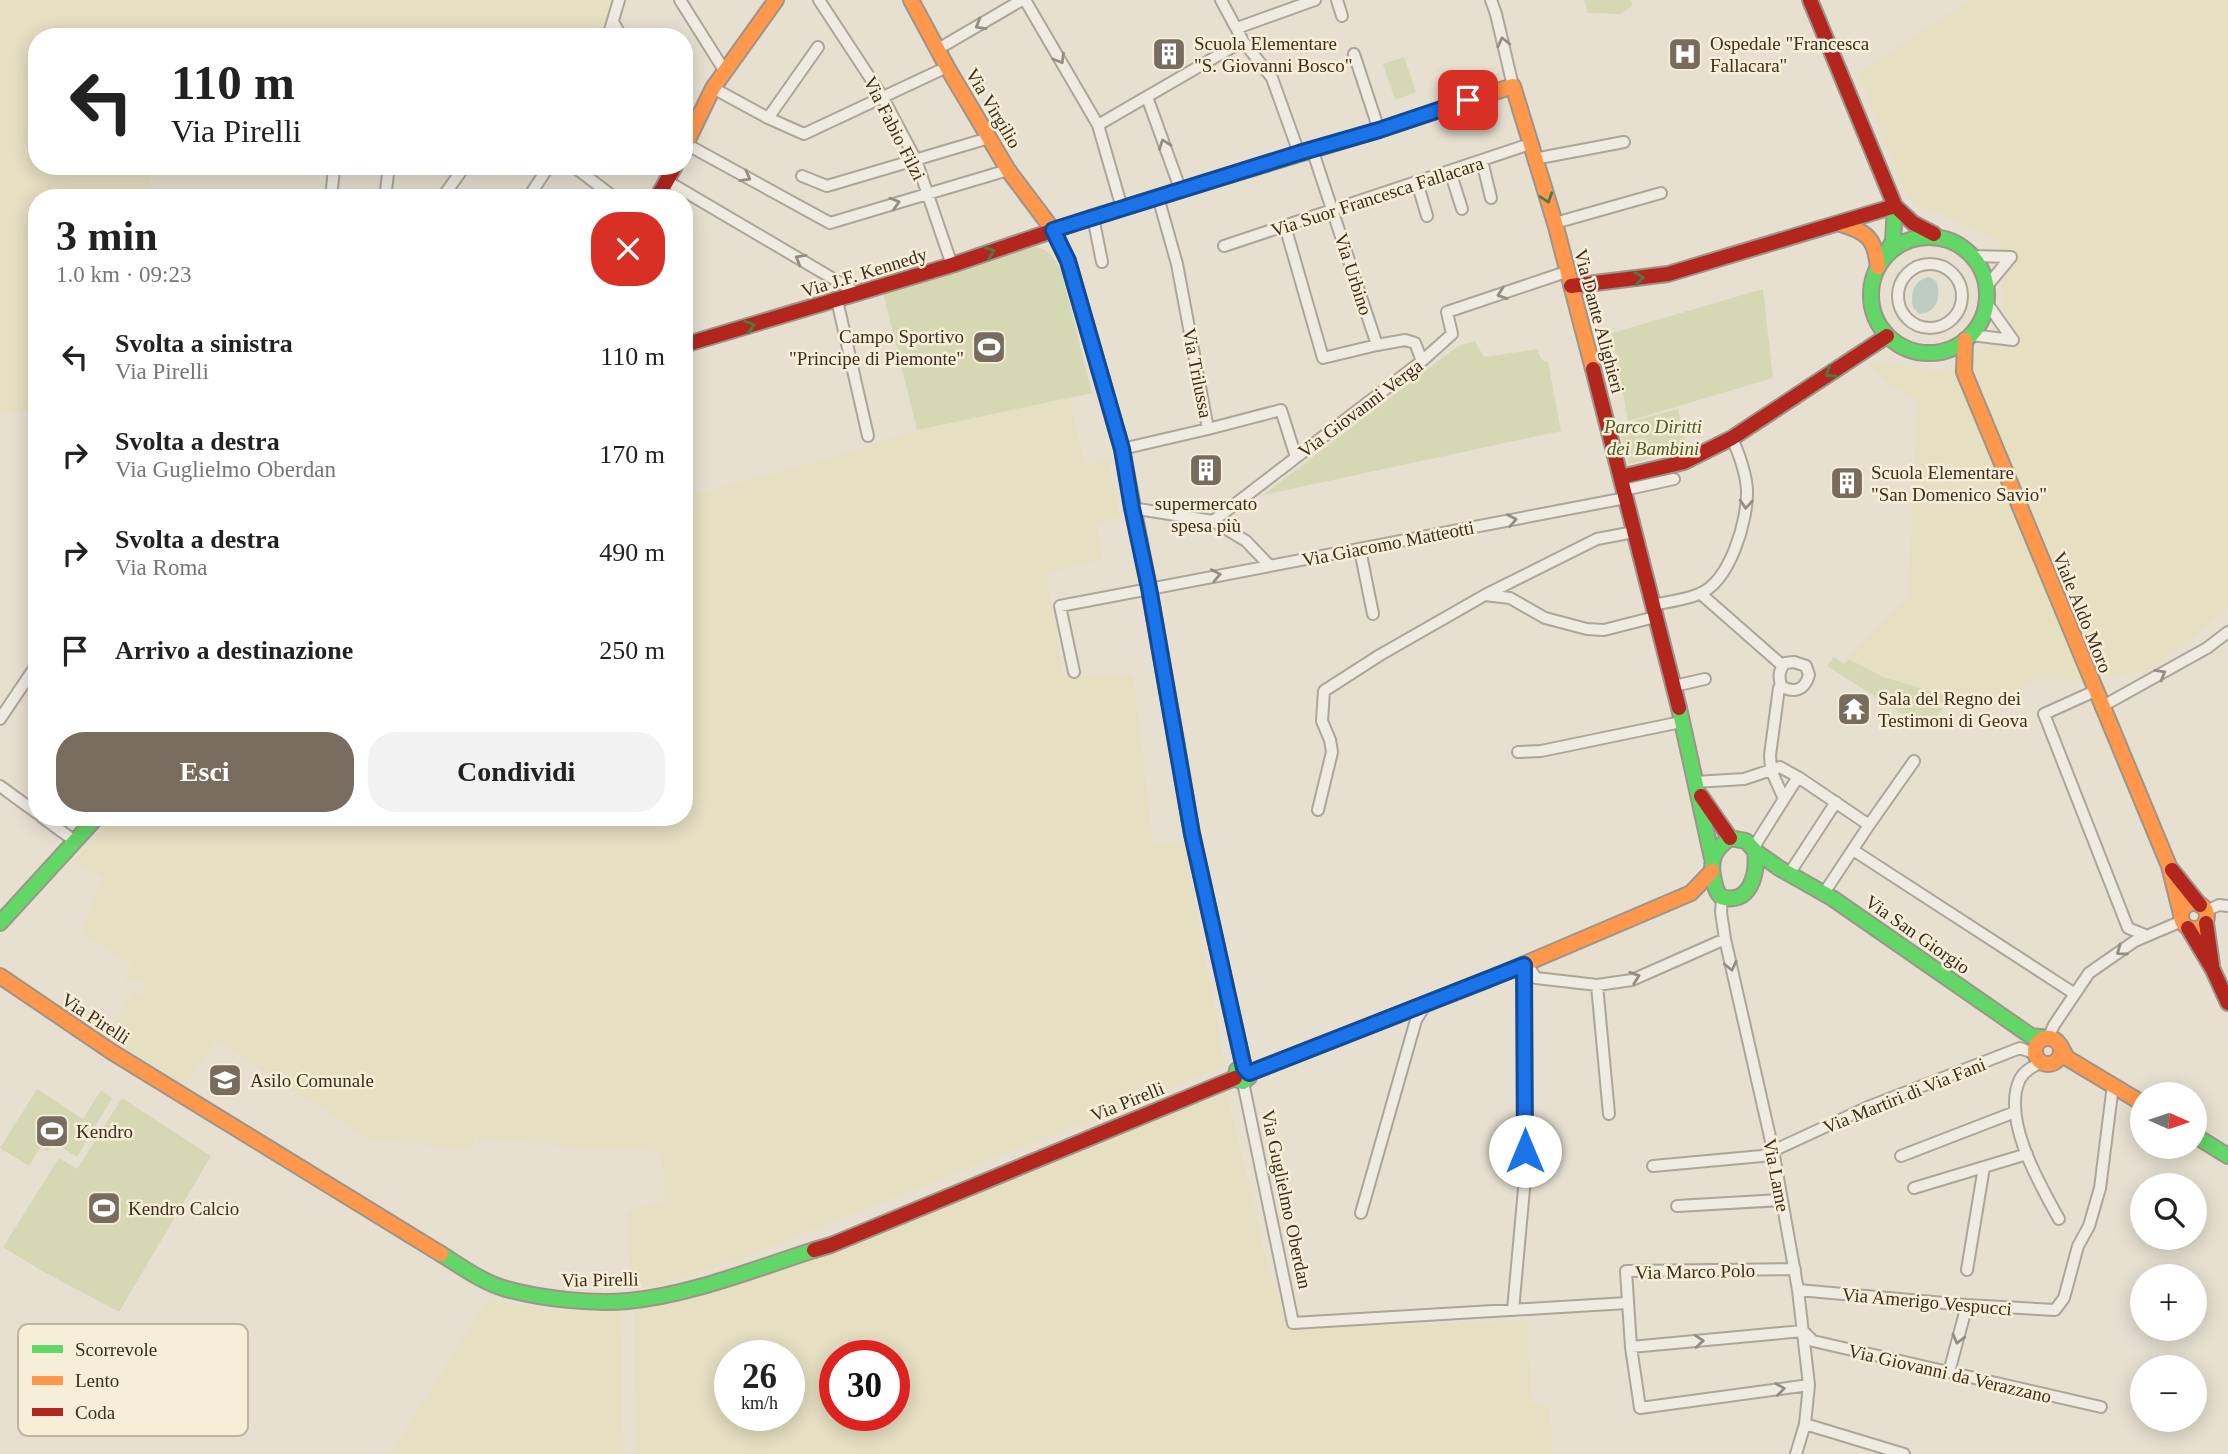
<!DOCTYPE html>
<html lang="it">
<meta charset="utf-8">
<style>
:root{--surface:#fff;--page:#f2f2f2;--text:#222;--muted:#767676;--accent:#786c5e}
body{margin:0;font-family:"Times New Roman",serif;background:var(--page);color:var(--text);height:100vh;display:flex;flex-direction:column;font-size:26px;white-space:nowrap}
*{box-sizing:border-box;margin:0}
p{font-size:23px;color:var(--muted)}
.icon{flex:none;width:38px;height:38px;fill:none;stroke:currentColor;stroke-width:2;stroke-linecap:round;stroke-linejoin:round}
.map{position:relative;flex:1;overflow:hidden}
.side{position:absolute;left:28px;top:189px;width:665px;height:637px;display:flex;flex-direction:column;background:var(--surface);border-radius:28px;box-shadow:0 4px 18px #0003}
.side>*{flex:none}
.banner{position:absolute;left:28px;top:28px;width:665px;height:147px;border-radius:28px;box-shadow:0 4px 18px #0003;background:#fff;color:var(--text);overflow:hidden}
.needle{width:46px;rotate:93deg}
.buttons{position:absolute;left:2130px;top:1082px;display:grid;gap:14px}
.buttons a{display:grid;place-items:center;width:77px;height:77px;border-radius:50%;background:var(--surface);box-shadow:0 4px 18px #0003;font-size:35px}
.speed{position:absolute;left:714px;top:1340px;display:flex;gap:14px;font-size:35px;font-weight:700;text-align:center}
.speed>*{display:grid;place-content:center;width:91px;height:91px;border-radius:50%;background:var(--surface);box-shadow:0 4px 18px #0003;line-height:1}
.speed small{font-size:18px;font-weight:400}
.speed .limit{border:10px solid #d22;background:#fff;color:#111}
.pin{position:absolute;display:grid;place-items:center;width:60px;height:60px;color:#fff;margin:-30px;border-radius:14px;box-shadow:0 4px 10px #0006}
.me{position:absolute;width:77px;margin:-38px;rotate:0deg;stroke-linejoin:round;filter:drop-shadow(0 0 5px #0008)}
.turn{display:flex;align-items:center;gap:24px;height:147px;padding:0 28px;font-size:32px}
.turn .icon{width:91px;height:91px;stroke-width:2.5}
.turn b{display:block;font-size:49px;line-height:60px}
.round{display:grid;place-items:center;flex:none;width:74px;height:74px;border-radius:28px;background:var(--page)}
.overview{display:flex;align-items:center;justify-content:space-between;height:119px;padding:0 28px}
h1{font-size:42px;font-weight:800;line-height:52px}
.action{display:flex;gap:14px;margin-top:auto;padding:14px 28px}
.action a{flex:1;height:80px;border-radius:28px;background:var(--accent);color:#fff;font-size:28px;font-weight:800;line-height:80px;text-align:center}
.action a+a{background:var(--page);color:var(--text)}
ul{padding:0;list-style:none}
li{display:flex;align-items:center;gap:21px;height:98px;padding:0 28px}
li div{flex:1}
li b{display:block;font-size:26px}
li em{font-style:normal}
.map>svg:first-child{display:block}
</style>
<div class="map">
<svg width="2228" height="1454" viewBox="0 0 2228 1454">
<rect width="100%" height="100%" fill="#e7e0d1"/>
<path fill="#e6dfc2" fill-rule="evenodd" d="M 0,0 L 616,0 L 604,37 L 37,37 L 37,166 L 152,166 L 149,198 L 37,198 L 37,410 L 0,415 Z
M 1970,0 L 2228,0 L 2228,608 L 2196,635 L 2148,670 L 2077,681 L 2031,681 L 2006,697 L 1950,697 L 1883,677 L 1849,659 L 1843,663 L 1908,598 L 1917,399 L 1886,383 L 1868,361 L 1943,372 L 1984,350 L 2013,327 L 2005,314 L 1999,240 L 1908,200 L 1858,73 Z
M 1070,398 L 1084,465 L 1108,460 L 1120,517 L 1096,523 L 1103,559 L 1046,573 L 1063,677 L 1133,674 L 1153,843 L 1185,845 L 1225,1066 L 734,1261 L 651,1288 L 635,1288 L 631,1283 L 627,1211 L 665,1201 L 661,1152 L 632,1149 L 597,1150 L 474,1137 L 472,1150 L 370,1140 L 216,1040 L 186,1085 L 107,1037 L 133,991 L 143,995 L 144,983 L 124,980 L 131,964 L 81,932 L 102,876 L 71,863 L 114,817 L 684,817 L 684,497 L 841,455 L 917,430 Z
M 1226,1090 L 1268,1267 L 1285,1320 L 1303,1329 L 1528,1320 L 1531,1402 L 1550,1408 L 1552,1454 L 635,1454 L 634,1310 L 683,1299 ZM 730,1356 L 789,1356 L 789,1416 L 730,1416 ZM 835,1356 L 894,1356 L 894,1416 L 835,1416 Z
M 487,1300 L 543,1309 L 577,1312 L 621,1311 L 623,1454 L 390,1454 Z"/>
<path fill="#d6d7b3" d="M 1584,0 L 1631,0 L 1632,6 L 1621,14 L 1588,13 Z
M 1404,57 L 1416,92 L 1395,100 L 1383,64 Z
M 1034,247 C 1049,248 1054,258 1061,270 L 1092,393 L 917,430 L 883,292 Z
M 1763,289 L 1773,378 L 1628,421 L 1612,333 Z
M 1475,341 L 1484,357 L 1537,349 L 1541,359 L 1548,362 L 1561,431 L 1263,495 L 1458,346 Z
M 1678,409 L 1687,449 L 1629,464 L 1619,425 Z
M 1834,657 L 1844,664 L 1849,659 L 1883,677 L 1950,697 L 1928,730 L 1827,666 Z
M 37,1089 L 83,1119 L 101,1090 L 112,1098 L 77,1157 L 53,1142 L 48,1151 L 41,1147 L 29,1166 L 0,1148 Z
M 122,1098 L 211,1156 L 119,1312 L 42,1271 L 3,1247 L 59,1158 L 77,1169 Z"/>
<path fill="#bcccc2" d="M 1929,277 L 1936,281 C 1942,296 1937,313 1919,314 L 1913,307 C 1910,293 1914,280 1929,277 Z"/>
<g fill="none" stroke-linecap="round" stroke-linejoin="round">
<g stroke="#ada599" stroke-width="14">
<path id="street" d="M 680,0 L 724,70
M 819,0 L 882,96 L 916,160 L 952,265
M 1025,0 L 1098,125 L 1122,208
M 1221,0 L 1243,41 L 1272,78 L 1299,153
M 1337,0 L 1342,16
M 1491,0 L 1496,14 L 1513,86
M 613,22 L 622,37
M 1237,28 L 1315,0
M 608,37 L 619,0
M 938,49 L 1022,0
M 1354,54 L 1379,130
M 713,88 L 768,118 L 804,134 L 947,67
M 1147,97 L 1181,191
M 768,118 L 818,47
M 1098,125 L 1243,41
M 684,140 L 686,144 L 830,223 L 1008,170
M 1312,149 L 1377,345 L 1405,340 L 1415,343 L 1422,361
M 1534,159 L 1624,142
M 1482,161 L 1491,198
M 573,166 L 615,198
M 1450,171 L 1462,209
M 802,176 L 827,186 L 989,138
M 667,181 L 859,294
M 1417,182 L 1427,216
M 486,197 L 488,198
M 1158,197 L 1177,264 L 1208,429 L 1281,410 L 1296,457
M 331,198 L 334,169
M 385,198 L 389,166
M 442,198 L 465,166
M 528,198 L 549,166
M 1093,217 L 1102,262
M 1555,223 L 1661,193
M 1285,226 L 1323,358 L 1377,345
M 1224,246 L 1530,144
M 1972,256 L 2011,257
M1898 296a32 32 0 1 1 64 0a32 32 0 1 1-64 0Z
M 1986,287 L 2011,257
M 837,300 L 868,436
M 1986,302 L 2013,340
M 1971,335 L 2013,340
M 1122,449 L 1208,429
M 1624,490 L 1674,479
M 1132,508 L 1213,521 L 1422,361 L 1452,334 L 1447,312 L 1566,272
M 1213,521 L 1246,541 L 1269,565
M 1360,550 L 1373,614
M 1701,594 L 1783,666
M 1485,595 L 1597,539 L 1634,532
M 1652,605 C 1667,602 1685,600 1699,594 C 1730,582 1748,520 1747,490 C 1746,472 1739,454 1732,438
M 1074,672 L 1060,606 L 1626,498
M 1674,686 L 1705,679
M 2095,691 L 2044,714 L 2128,928 L 2145,935
M 2101,707 L 2207,648 L 2228,632
M 0,719 L 37,664
M 1518,752 L 1541,751 L 1681,722
M 1695,782 L 1744,779 L 1780,767 L 1798,777 L 1869,825 L 1824,893
M 0,786 L 37,813
M 1784,799 L 1798,777
M 1318,810 L 1332,752 L 1330,740 L 1322,721 L 1324,691 L 1380,655 L 1485,595 L 1510,598 L 1545,618 L 1587,629 L 1604,630 L 1655,617
M 42,817 L 76,842
M 1869,825 L 1914,761
M 1853,850 L 2075,994
M 1755,851 L 1757,842 L 1784,799 L 1771,770 L 1770,755 L 1779,688 L 1781,686 C 1794,694 1805,690 1809,675 L 1806,666 L 1794,662 L 1785,663 C 1778,671 1779,677 1781,686
M 1789,874 L 1836,802
M 1722,898 L 1721,912 L 1725,939 L 1773,1150 L 1798,1290 L 1809,1385 L 1805,1424 L 1796,1454
M 2206,911 L 2219,905 L 2228,906
M 1527,964 L 1536,978 L 1597,985 L 1632,980 L 1725,939
M 1597,985 L 1609,1114
M 2048,1038 L 2054,1025 L 2089,973 L 2135,941 L 2182,921
M 2042,1062 C 2034,1066 2025,1070 2020,1079 C 2001,1118 2040,1185 2059,1219
M 1243,1082 L 1293,1323 L 1627,1303
M 1901,1156 L 2015,1112
M 1653,1166 L 1762,1156 L 1868,1107 L 2020,1048 L 2036,1054
M 1914,1188 L 2027,1154
M 1677,1206 L 1782,1200
M 1361,1213 L 1416,1020 L 1426,1004
M 1795,1269 L 1626,1271 L 1631,1347 L 1640,1408 L 1809,1385
M 1967,1270 L 1984,1167
M 1798,1290 L 1967,1305 L 2055,1310 L 2064,1298 L 2078,1246 L 2089,1226 L 2100,1188 L 2113,1085
M 1513,1310 L 1525,1178 L 1524,965
M 1631,1347 L 1803,1331 L 1813,1341 L 2101,1407
M 1949,1372 L 1967,1305
M 1805,1424 L 1904,1454"/>
</g>
<g stroke="#9c958a" stroke-width="18">
<path id="fast" d="M1871 295a58 58 0 1 1 116 0a58 58 0 1 1-116 0Z
M 1887,252 L 1893,241 L 1895,206
M 1127,476 L 1149,588 L 1177,746
M 1679,708 L 1712,858
M 1755,851 C 1758,874 1750,906 1721,897 C 1715,891 1715,884 1713,876 C 1710,858 1715,849 1730,838 L 1746,841 L 1755,851 L 1779,868 L 1832,898 L 2031,1036 L 2048,1038
M 0,923 L 97,817
M 1237,1070 L 1235,1078 L 1243,1082 L 1249,1077 L 1249,1073 L 1487,980
M 2194,1135 L 2228,1156
M 441,1254 C 462,1267 482,1282 506,1289 C 543,1299 591,1304 628,1301 C 690,1295 755,1269 814,1250"/>
</g>
<g stroke="#9c958a" stroke-width="18">
<path id="slow" d="M 911,0 L 947,67 L 1008,170 L 1053,230 L 1068,261 L 1122,449 L 1127,476
M 684,148 L 713,88 L 776,0
M 1230,175 L 1379,130 L 1513,86 L 1555,223 L 1593,369
M 1841,224 C 1868,232 1875,239 1878,267
M 1965,340 L 1964,372 L 2169,866 L 2181,914
M2181 916a13 13 0 1 1 26 0a13 13 0 1 1-26 0Z
M 0,976 L 112,1052 L 441,1254
M 1487,980 L 1691,893 L 1712,871
M2035 1051a13 13 0 1 1 26 0a13 13 0 1 1-26 0Z
M 2060,1045 L 2067,1058 L 2142,1103"/>
</g>
<g stroke="#9c958a" stroke-width="18">
<path id="jam" d="M 1810,0 L 1895,206 L 1913,223 L 1934,234
M 657,198 L 675,166
M 1571,286 L 1668,274 L 1895,206
M 684,345 L 952,265 L 1093,217 L 1230,175
M 1593,369 L 1679,708
M 1621,477 L 1684,462 L 1732,438 L 1887,336
M 1177,746 L 1192,834 L 1244,1068
M 1701,796 L 1730,838
M 2172,870 L 2200,905
M 2206,923 L 2212,965
M 2188,928 L 2213,970 L 2228,1003
M 814,1250 L 831,1245 L 1235,1078"/>
</g>
<use href="#street" stroke="#efebe3" stroke-width="10"/>
<use href="#fast" stroke="#63d668" stroke-width="14"/>
<use href="#slow" stroke="#ff974d" stroke-width="14"/>
<use href="#jam" stroke="#b3261e" stroke-width="14"/>
</g>
<defs><path id="oneway-chevron" d="M-2-3.5L2.5 0L-2 3.5" fill="none" stroke-width="1.6" stroke-linecap="round" stroke-linejoin="round" transform="scale(1.75)"/></defs>
<g stroke="#968c82">
<use href="#oneway-chevron" transform="translate(980 25) rotate(150)"/>
<use href="#oneway-chevron" transform="translate(1503 42) rotate(-103)"/>
<use href="#oneway-chevron" transform="translate(1060 59) rotate(60)"/>
<use href="#oneway-chevron" transform="translate(1164 144) rotate(-110)"/>
<use href="#oneway-chevron" transform="translate(746 177) rotate(29)"/>
<use href="#oneway-chevron" transform="translate(895 203) rotate(-17)"/>
<use href="#oneway-chevron" transform="translate(800 259) rotate(-150)"/>
<use href="#oneway-chevron" transform="translate(1502 294) rotate(161)"/>
<use href="#oneway-chevron" transform="translate(1746 504) rotate(94)"/>
<use href="#oneway-chevron" transform="translate(1512 520) rotate(-11)"/>
<use href="#oneway-chevron" transform="translate(1216 575) rotate(-11)"/>
<use href="#oneway-chevron" transform="translate(2161 674) rotate(-30)"/>
<use href="#oneway-chevron" transform="translate(2121 951) rotate(144)"/>
<use href="#oneway-chevron" transform="translate(1731 966) rotate(77)"/>
<use href="#oneway-chevron" transform="translate(1635 977) rotate(-19)"/>
<use href="#oneway-chevron" transform="translate(1958 1339) rotate(105)"/>
<use href="#oneway-chevron" transform="translate(1699 1341) rotate(-5)"/>
<use href="#oneway-chevron" transform="translate(1780 1389) rotate(-8)"/>
</g>
<g stroke="#4e7a40">
<use href="#oneway-chevron" transform="translate(1547 198) rotate(72)"/>
<use href="#oneway-chevron" transform="translate(990 252) rotate(-19)"/>
<use href="#oneway-chevron" transform="translate(1639 278) rotate(-8)"/>
<use href="#oneway-chevron" transform="translate(750 326) rotate(-17)"/>
<use href="#oneway-chevron" transform="translate(1830 373) rotate(147)"/>
</g>
<g fill="none" stroke-linecap="round" stroke-linejoin="round">
<g stroke="#114b97" stroke-width="18">
<path id="route" d="M 1468,100 L 1379,130 L 1299,153 L 1053,230 L 1068,261 L 1122,449 L 1132,508 L 1149,588 L 1192,834 L 1244,1068 L 1249,1073 L 1524,965 L 1525,1151"/>
</g>
<use href="#route" stroke="#1a73e8" stroke-width="12"/>
</g>
<defs>
<g id="building-square" transform="scale(1.75)"><rect x="-9" y="-9" width="18" height="18" rx="4" fill="#786c5e" stroke="#f7eed8"/><path d="M-4-6H4V6H1V3H-1V6H-4ZM-2.5-4.3h1.7v1.8h-1.7ZM.8-4.3h1.7v1.8H.8ZM-2.5-1h1.7V.8h-1.7ZM.8-1h1.7V.8H.8Z" fill="#fff"/></g>
<g id="hospital-square" transform="scale(1.75)"><rect x="-9" y="-9" width="18" height="18" rx="4" fill="#786c5e" stroke="#f7eed8"/><path d="M-5-5h3v3.5h4V-5h3V5h-3V1.5h-4V5h-3Z" fill="#fff"/></g>
<g id="stadium-square" transform="scale(1.75)"><rect x="-9" y="-9" width="18" height="18" rx="4" fill="#786c5e" stroke="#f7eed8"/><path d="M0-5a6.5 5 0 1 0 0 10a6.5 5 0 1 0 0-10ZM-3.5-1.8h7v3.6h-7Z" fill="#fff"/></g>
<g id="temple-square" transform="scale(1.75)"><rect x="-9" y="-9" width="18" height="18" rx="4" fill="#786c5e" stroke="#f7eed8"/><path d="M0-6L5-2H3V0L6.5 2.5H4V6H1.5V3h-3V6H-4V2.5H-6.5L-3 0V-2H-5Z" fill="#fff"/></g>
<g id="school-square" transform="scale(1.75)"><rect x="-9" y="-9" width="18" height="18" rx="4" fill="#786c5e" stroke="#f7eed8"/><path d="M0-5L7-2L0 1L-7-2ZM-4 1L0 2.5L4 1V4Q0 6-4 4Z" fill="#fff"/></g>
</defs>
<g fill-rule="evenodd">
<use href="#building-square" x="1169" y="54"/>
<use href="#hospital-square" x="1685" y="54"/>
<use href="#stadium-square" x="989" y="347"/>
<use href="#building-square" x="1206" y="470"/>
<use href="#building-square" x="1847" y="483"/>
<use href="#temple-square" x="1854" y="709"/>
<use href="#school-square" x="225" y="1080"/>
<use href="#stadium-square" x="52" y="1131"/>
<use href="#stadium-square" x="104" y="1208"/>
</g>
<g text-anchor="middle" stroke-width="5" stroke-linejoin="round" paint-order="stroke">
<g font-size="19" fill="#3d2e20" stroke="#f7eed8" text-anchor="start">
<text x="1194" y="50">Scuola Elementare<tspan x="1194" dy="22">"S. Giovanni Bosco"</tspan></text>
<text x="1710" y="50">Ospedale "Francesca<tspan x="1710" dy="22">Fallacara"</tspan></text>
<text x="964" y="343" text-anchor="end">Campo Sportivo<tspan x="964" dy="22">"Principe di Piemonte"</tspan></text>
<text x="1871" y="479">Scuola Elementare<tspan x="1871" dy="22">"San Domenico Savio"</tspan></text>
<text x="1206" y="510" text-anchor="middle">supermercato<tspan x="1206" dy="22">spesa più</tspan></text>
<text x="1878" y="705">Sala del Regno dei<tspan x="1878" dy="22">Testimoni di Geova</tspan></text>
<text x="250" y="1087">Asilo Comunale</text>
<text x="76" y="1138">Kendro</text>
<text x="128" y="1215">Kendro Calcio</text>
</g>
<g font-size="19" fill="#3d2e20" stroke="#f7eed8">
<text transform="translate(994 108) rotate(59)" y="7">Via Virgilio</text>
<text transform="translate(895 128) rotate(63)" y="7">Via Fabio Filzi</text>
<text transform="translate(1377 196) rotate(-18)" y="7">Via Suor Francesca Fallacara</text>
<text transform="translate(864 272) rotate(-17)" y="7">Via J.F. Kennedy</text>
<text transform="translate(1354 274) rotate(72)" y="7">Via Urbino</text>
<text transform="translate(1600 321) rotate(75)" y="7">Via Dante Alighieri</text>
<text transform="translate(1198 373) rotate(79)" y="7">Via Trilussa</text>
<text transform="translate(1360 408) rotate(-37)" y="7">Via Giovanni Verga</text>
<text transform="translate(1388 543) rotate(-11)" y="7">Via Giacomo Matteotti</text>
<text transform="translate(2083 612) rotate(68)" y="7">Viale Aldo Moro</text>
<text transform="translate(1918 934) rotate(35)" y="7">Via San Giorgio</text>
<text transform="translate(96 1018) rotate(33)" y="7">Via Pirelli</text>
<text transform="translate(1904 1095) rotate(-22)" y="7">Via Martiri di Via Fani</text>
<text transform="translate(1127 1101) rotate(-22)" y="7">Via Pirelli</text>
<text transform="translate(1777 1175) rotate(79)" y="7">Via Lame</text>
<text transform="translate(1287 1199) rotate(78)" y="7">Via Guglielmo Oberdan</text>
<text transform="translate(1695 1271) rotate(-1)" y="7">Via Marco Polo</text>
<text transform="translate(600 1279) rotate(-1)" y="7">Via Pirelli</text>
<text transform="translate(1927 1301) rotate(5)" y="7">Via Amerigo Vespucci</text>
<text transform="translate(1950 1373) rotate(13)" y="7">Via Giovanni da Verazzano</text>
</g>
<g font-size="19" font-style="italic" fill="#4d5a26" stroke="#f7eed8">
<text x="1653" y="433">Parco Diritti<tspan x="1653" dy="22">dei Bambini</tspan></text>
</g>
</g>
<rect x="18" y="1324" width="230" height="112" rx="10" fill="#f7eed8" stroke="#bfb4a1" stroke-width="2"/>
<rect x="32" y="1345" width="31" height="8" fill="#63d668"/>
<rect x="32" y="1376" width="31" height="9" fill="#ff974d"/>
<rect x="32" y="1408" width="31" height="8" fill="#b3261e"/>
<g font-size="19" fill="#3d2e20">
<text x="75" y="1356">Scorrevole</text>
<text x="75" y="1387">Lento</text>
<text x="75" y="1419">Coda</text>
</g>
</svg>
<div class="buttons">
<a><svg class="needle" viewBox="-14 -14 28 28"><path d="M0-13l5 13h-10z" fill="#e53935"/><path d="M0 13l5-13h-10z" fill="#767676"/></svg></a>
<a><svg class="icon" aria-label="search" viewBox="0 0 24 24"><circle cx="10" cy="10" r="6"/><path d="M15 15l6 6"/></svg></a>
<a>+</a>
<a>−</a>
</div>
<div class="speed"><div>26<small>km/h</small></div><div class="limit">30</div></div>
<div class="pin" style="left:1468px;top:100px;background:#d93025"><svg class="icon" aria-label="arrive" viewBox="0 0 24 24"><path d="M6 21V4h12l-3 4 3 4H6"/></svg></div>
<svg class="me" style="left:1525px;top:1151px" viewBox="-20 -20 40 40"><circle r="19" fill="#fff"/><path d="M0-13L10 11 0 6-10 11z" fill="#1a73e8"/></svg>
<div class="banner">
<div class="turn"><svg class="icon" aria-label="left" viewBox="0 0 24 24"><path d="M17 20v-9H6M10 6l-5 5 5 5"/></svg><div><b>110 m</b>Via Pirelli</div></div>
</div>
<section class="side">
<div class="overview"><div><h1>3 min</h1><p>1.0 km · 09:23</p></div><a class="round" style="background:#d93025;color:#fff"><svg class="icon" aria-label="close" viewBox="0 0 24 24"><path d="M6 6l12 12M18 6L6 18"/></svg></a></div>
<ul>
<li><svg class="icon" aria-label="left" viewBox="0 0 24 24"><path d="M17 20v-9H6M10 6l-5 5 5 5"/></svg><div><b>Svolta a sinistra</b><p>Via Pirelli</p></div><em>110 m</em></li>
<li><svg class="icon" aria-label="right" viewBox="0 0 24 24"><path d="M7 20v-9h11M14 6l5 5-5 5"/></svg><div><b>Svolta a destra</b><p>Via Guglielmo Oberdan</p></div><em>170 m</em></li>
<li><svg class="icon" aria-label="right" viewBox="0 0 24 24"><path d="M7 20v-9h11M14 6l5 5-5 5"/></svg><div><b>Svolta a destra</b><p>Via Roma</p></div><em>490 m</em></li>
<li><svg class="icon" aria-label="arrive" viewBox="0 0 24 24"><path d="M6 21V4h12l-3 4 3 4H6"/></svg><div><b>Arrivo a destinazione</b></div><em>250 m</em></li>
</ul>
<div class="action"><a>Esci</a><a>Condividi</a></div>
</section>
</div>
